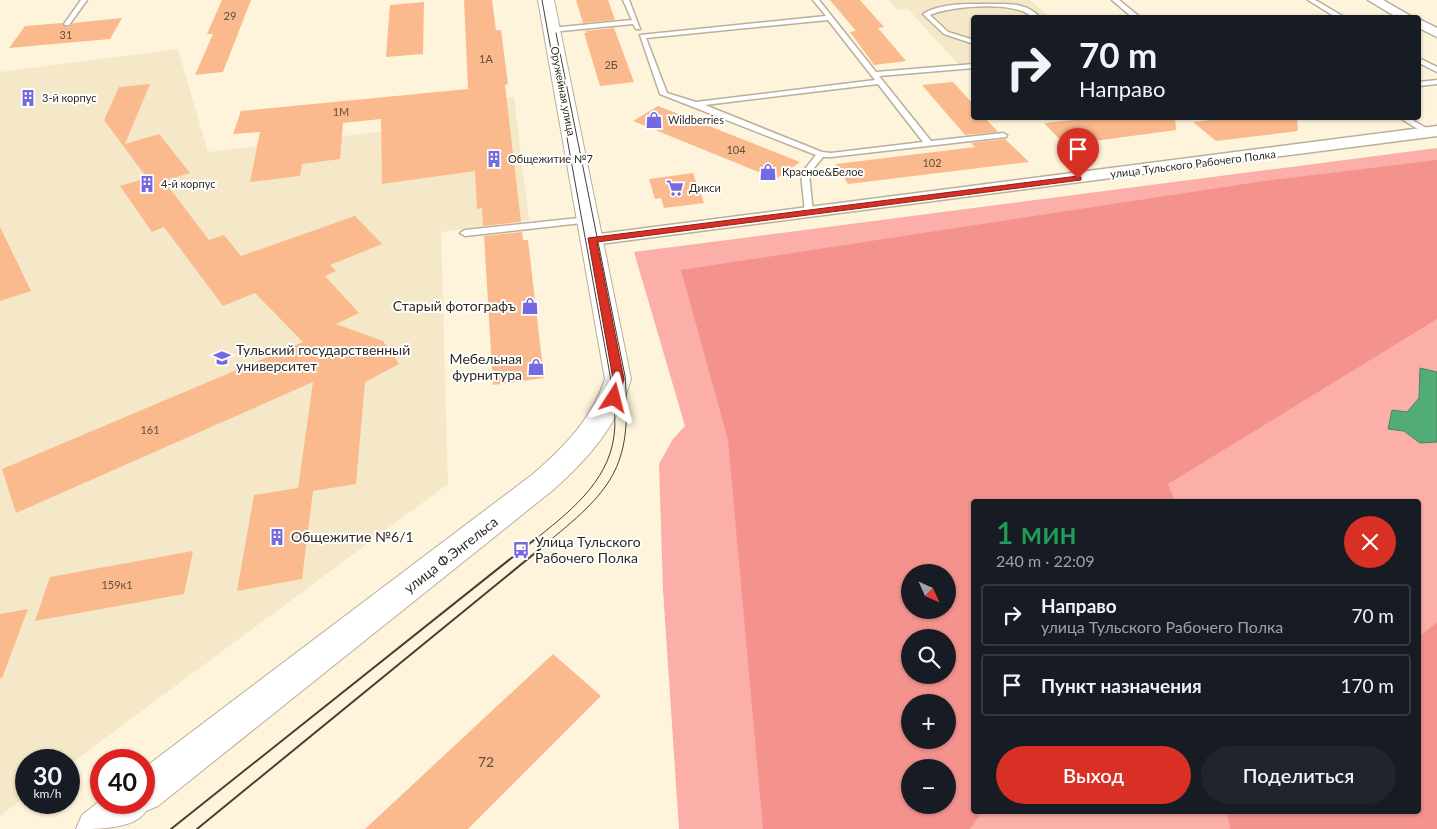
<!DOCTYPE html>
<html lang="ru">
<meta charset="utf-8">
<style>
:root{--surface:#171b24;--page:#20242c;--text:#f1f3f6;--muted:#9ea1a6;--line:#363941;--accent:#d93025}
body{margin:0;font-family:Lato,sans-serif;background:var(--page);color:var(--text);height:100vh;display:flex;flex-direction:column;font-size:19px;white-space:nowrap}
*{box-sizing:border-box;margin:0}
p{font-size:16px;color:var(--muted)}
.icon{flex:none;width:28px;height:28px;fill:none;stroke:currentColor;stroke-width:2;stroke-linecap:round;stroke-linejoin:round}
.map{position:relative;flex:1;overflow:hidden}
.side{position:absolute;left:971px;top:499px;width:450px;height:315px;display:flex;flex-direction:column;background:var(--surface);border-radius:5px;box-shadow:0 1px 4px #0004}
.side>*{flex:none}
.banner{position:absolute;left:971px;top:15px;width:450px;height:105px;border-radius:5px;box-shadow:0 1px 4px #0004;background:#171b24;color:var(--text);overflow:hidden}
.needle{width:32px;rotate:135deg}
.fabs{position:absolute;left:901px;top:564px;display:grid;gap:10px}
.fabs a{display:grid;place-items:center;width:55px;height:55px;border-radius:50%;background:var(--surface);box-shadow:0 1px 4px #0004;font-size:25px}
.speed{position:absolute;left:15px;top:749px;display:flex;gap:10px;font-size:25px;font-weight:700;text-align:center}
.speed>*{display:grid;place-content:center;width:65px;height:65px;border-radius:50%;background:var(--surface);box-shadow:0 1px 4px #0004;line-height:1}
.speed small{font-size:12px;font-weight:400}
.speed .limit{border:8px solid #d22;background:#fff;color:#111}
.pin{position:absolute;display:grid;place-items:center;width:42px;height:42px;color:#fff;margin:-51px -21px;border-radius:50% 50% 50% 0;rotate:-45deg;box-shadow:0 0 5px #0007}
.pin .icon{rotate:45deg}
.me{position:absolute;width:55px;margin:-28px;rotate:9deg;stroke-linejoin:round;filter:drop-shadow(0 0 4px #0008)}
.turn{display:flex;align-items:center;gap:18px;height:105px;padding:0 25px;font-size:22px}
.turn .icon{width:65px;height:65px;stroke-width:2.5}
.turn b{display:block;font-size:35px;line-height:42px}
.round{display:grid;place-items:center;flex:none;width:52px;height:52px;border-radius:26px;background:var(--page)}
.head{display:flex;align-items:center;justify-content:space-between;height:85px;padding:0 25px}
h1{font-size:30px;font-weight:600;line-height:38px;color:#1e9e55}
.button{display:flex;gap:10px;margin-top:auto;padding:10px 25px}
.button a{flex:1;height:58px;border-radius:30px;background:var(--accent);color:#fff;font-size:20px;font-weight:600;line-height:58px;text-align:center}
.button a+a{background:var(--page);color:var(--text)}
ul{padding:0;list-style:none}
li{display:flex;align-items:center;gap:15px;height:62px;margin:0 10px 8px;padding:0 15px;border:2px solid var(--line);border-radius:5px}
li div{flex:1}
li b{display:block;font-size:19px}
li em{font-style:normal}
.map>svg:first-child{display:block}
</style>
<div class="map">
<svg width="1437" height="829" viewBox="0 0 1437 829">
<rect width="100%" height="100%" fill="#fef4db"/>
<path fill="#f5e8c8" d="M 889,0 L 1030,0 L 1050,17 L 974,18 L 974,64 L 960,66 L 908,9 L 897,10 Z
M 178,49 L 208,152 L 455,123 L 457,102 L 514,97 L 529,220 L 441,232 L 448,484 L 69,765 L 69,760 L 26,760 L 26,796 L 0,816 L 0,72 Z"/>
<path fill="#fcaea9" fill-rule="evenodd" d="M 1437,148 L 1437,829 L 679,829 L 663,590 L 659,464 L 673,439 L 685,426 L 634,252 ZM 974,501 L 1419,501 L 1419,811 L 974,811 ZM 910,572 L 948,572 L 948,610 L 910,610 ZM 910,638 L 948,638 L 948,675 L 910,675 ZM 910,702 L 948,702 L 948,740 L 910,740 ZM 910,768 L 948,768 L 948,805 L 910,805 Z"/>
<path fill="#f4938e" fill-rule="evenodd" d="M 1437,160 L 1437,319 L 1168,484 L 1175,501 L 974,501 L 974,811 L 983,811 L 970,829 L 763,829 L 728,440 L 681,270 L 1264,181 ZM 910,572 L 948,572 L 948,610 L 910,610 ZM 910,638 L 948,638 L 948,675 L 910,675 ZM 910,702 L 948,702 L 948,740 L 910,740 ZM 910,768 L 948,768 L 948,805 L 910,805 Z
M 1437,622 L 1437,829 L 1230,829 L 1227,811 L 1419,811 L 1419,637 Z"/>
<path fill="#51ac76" stroke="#47865d" d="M 1420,368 L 1437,372 L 1437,442 L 1420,443 L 1404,431 L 1388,429 L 1392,410 L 1407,412 L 1419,398 Z"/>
<path fill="#faba8d" d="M 222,0 L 251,0 L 223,72 L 195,75 L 213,34 L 207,34 Z
M 464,0 L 492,0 L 496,30 L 501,30 L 508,84 L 505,85 L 521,222 L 483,226 L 482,208 L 477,209 L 475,171 L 382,184 L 381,119 L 343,123 L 340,159 L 302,164 L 300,176 L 250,182 L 260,132 L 233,134 L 241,111 L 468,89 Z
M 576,0 L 608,0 L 615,20 L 583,23 Z
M 830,0 L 860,0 L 884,27 L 878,28 L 906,61 L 874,65 L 850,32 L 856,31 Z
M 424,2 L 423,54 L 386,57 L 390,5 Z
M 122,18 L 110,39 L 9,48 L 25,26 L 62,23 L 64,26 L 69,27 L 73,23 Z
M 614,28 L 634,82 L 600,86 L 584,33 L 586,33 L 585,31 Z
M 953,82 L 974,105 L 974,118 L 985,118 L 998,132 L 965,135 L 922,85 Z
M 150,84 L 125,144 L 159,134 L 190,173 L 164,181 L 209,240 L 224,235 L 241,256 L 355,216 L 382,244 L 330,265 L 336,271 L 325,276 L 359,313 L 336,324 L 383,341 L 399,364 L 365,382 L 356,484 L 313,491 L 302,579 L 237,591 L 254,495 L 298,488 L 313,382 L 16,513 L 2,469 L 303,342 L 255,293 L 223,306 L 164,227 L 152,232 L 120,186 L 147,178 L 104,120 L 119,87 Z
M 658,106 L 709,126 L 800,162 L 776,179 L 633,121 Z
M 1092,118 L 1175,118 L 1176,130 L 1065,145 L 1044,123 Z
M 1229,118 L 1297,118 L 1298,131 L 1216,141 L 1193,122 Z
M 1005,139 L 1029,162 L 848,184 L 836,164 L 975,147 L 971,143 Z
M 693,173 L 704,203 L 664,208 L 661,198 L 655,199 L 649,179 Z
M 0,227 L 31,291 L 0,301 Z
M 522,232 L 523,240 L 528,240 L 544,378 L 493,385 L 484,236 Z
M 193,551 L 184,594 L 35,621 L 50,577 Z
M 28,609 L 2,678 L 0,678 L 0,614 Z
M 553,654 L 601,696 L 468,829 L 365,829 Z"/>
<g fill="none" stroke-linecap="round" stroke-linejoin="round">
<g stroke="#bab099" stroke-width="3">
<path id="service" d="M 81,0 L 87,0 L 69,25 L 65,25 L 64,24 Z
M 623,0 L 629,0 L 640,29 L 636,29 L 633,24 L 551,32 L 548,30 L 551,28 L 632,20 Z
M 813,0 L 819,0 L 876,72 L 974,64 L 974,68 L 879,76 L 931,141 L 1003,133 L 1007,135 L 1006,137 L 831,157 L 823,157 L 809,174 L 813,212 L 809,215 L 805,212 L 801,174 L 816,155 L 660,94 L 640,35 L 826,16 ZM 828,20 L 875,80 L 696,102 L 667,93 L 646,38 ZM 878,84 L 923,142 L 831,153 L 822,152 L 705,105 Z
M 1112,0 L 1119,0 L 1141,18 L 1133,18 Z
M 1308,0 L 1315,0 L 1346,18 L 1337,18 Z
M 993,4 C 1010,4 1029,3 1040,18 L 1033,18 C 1017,0 951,6 930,15 L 948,32 L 974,40 L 974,44 L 944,34 L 923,14 C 941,2 972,4 993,4 Z
M 1419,58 L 1437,67 L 1437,72 L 1419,63 Z
M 1437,80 L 1437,84 L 1419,86 L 1419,82 Z
M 1400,118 L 1409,118 L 1433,132 L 1426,134 Z
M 588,217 L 592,220 L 591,222 L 465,236 L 460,233 L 465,230 Z"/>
</g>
<g stroke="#bab099" stroke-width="3">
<path id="minor" d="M 1368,0 L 1383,0 L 1414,18 L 1398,18 Z
M 1419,19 L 1437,28 L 1437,37 L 1419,28 Z
M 1437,126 L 1437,136 L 592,245 L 586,244 L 583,240 L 586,236 L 592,235 Z"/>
</g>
<g stroke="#bab099" stroke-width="2">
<path id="tertiary" d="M 538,0 L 554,0 L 631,379 C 618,425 588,459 553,490 L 158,806 L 146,811 C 135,829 99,829 76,829 L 82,815 L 101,800 L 101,802 L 144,802 L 144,768 L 533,474 C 564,447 592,419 605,379 Z"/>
</g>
<use href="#service" fill="#fff" fill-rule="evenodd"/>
<use href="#minor" fill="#fff" fill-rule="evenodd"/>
<use href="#tertiary" fill="#fff" fill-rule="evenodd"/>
<path stroke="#454036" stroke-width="1" d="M 533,541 C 567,514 608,483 614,436 C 616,423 614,410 614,397 L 542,0
M 549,541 C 616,487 632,463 625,376 L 556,33"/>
<path stroke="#454036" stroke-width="2" d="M 171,829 L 534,540
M 197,829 L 551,540"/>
</g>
<path fill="#d93025" stroke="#8d1f18" d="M 1078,176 L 1081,177 L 1081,180 L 597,242 L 624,379 L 618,400 L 614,401 L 608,398 L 613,379 L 588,238 Z"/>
<defs>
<g id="building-bare" transform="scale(1.35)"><path d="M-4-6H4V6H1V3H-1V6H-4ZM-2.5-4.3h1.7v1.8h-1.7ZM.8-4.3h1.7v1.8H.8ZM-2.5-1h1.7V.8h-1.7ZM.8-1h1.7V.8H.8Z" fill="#7569e3" stroke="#fff" stroke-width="2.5" paint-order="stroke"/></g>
<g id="shop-bare" transform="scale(1.35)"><path d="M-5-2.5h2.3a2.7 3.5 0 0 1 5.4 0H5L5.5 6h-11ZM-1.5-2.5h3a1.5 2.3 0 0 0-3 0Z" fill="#7569e3" stroke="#fff" stroke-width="2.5" paint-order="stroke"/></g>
<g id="supermarket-bare" transform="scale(1.35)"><path d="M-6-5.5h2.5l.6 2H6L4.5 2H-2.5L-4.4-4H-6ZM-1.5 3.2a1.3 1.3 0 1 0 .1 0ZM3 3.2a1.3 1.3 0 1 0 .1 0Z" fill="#7569e3" stroke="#fff" stroke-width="2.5" paint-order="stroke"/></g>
<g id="university-bare" transform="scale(1.35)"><path d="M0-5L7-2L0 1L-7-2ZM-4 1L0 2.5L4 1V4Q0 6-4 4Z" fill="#7569e3" stroke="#fff" stroke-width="2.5" paint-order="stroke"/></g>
<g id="bus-bare" transform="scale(1.35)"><path d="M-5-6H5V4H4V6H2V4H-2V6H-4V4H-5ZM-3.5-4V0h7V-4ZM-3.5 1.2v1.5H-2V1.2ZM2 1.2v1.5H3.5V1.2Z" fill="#7569e3" stroke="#fff" stroke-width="2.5" paint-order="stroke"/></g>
</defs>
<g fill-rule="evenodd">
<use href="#building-bare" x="28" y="98"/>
<use href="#shop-bare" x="654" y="120"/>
<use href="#building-bare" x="494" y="159"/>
<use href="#shop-bare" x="768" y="172"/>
<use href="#building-bare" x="147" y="184"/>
<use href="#supermarket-bare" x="675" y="188"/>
<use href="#shop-bare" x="530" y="306"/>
<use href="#university-bare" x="222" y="358"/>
<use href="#shop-bare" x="536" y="367"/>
<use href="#building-bare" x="277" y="537"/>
<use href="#bus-bare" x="521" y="550"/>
</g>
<g text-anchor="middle" stroke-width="4" stroke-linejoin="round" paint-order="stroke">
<g font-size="11" fill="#62503e">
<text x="230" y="20">29</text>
<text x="66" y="39">31</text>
<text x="486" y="63">1А</text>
<text x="611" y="69">2Б</text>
<text x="341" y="116">1М</text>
<text x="736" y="154">104</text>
<text x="932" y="167">102</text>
<text x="150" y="434">161</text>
<text x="117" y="589">159к1</text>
</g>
<g font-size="11" fill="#302c23" stroke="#fff">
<text transform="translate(563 91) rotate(79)" y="4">Оружейная улица</text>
<text transform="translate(1193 164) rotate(-7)" y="4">улица Тульского Рабочего Полка</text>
</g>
<g font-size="11" fill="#302c23" stroke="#fff" text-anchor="start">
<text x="42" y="102">3-й корпус</text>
<text x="668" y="124">Wildberries</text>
<text x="508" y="163">Общежитие №7</text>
<text x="782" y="176">Красное&amp;Белое</text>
<text x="161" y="188">4-й корпус</text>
<text x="689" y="192">Дикси</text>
</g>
<g font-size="14" fill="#302c23" stroke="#fff" text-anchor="start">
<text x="516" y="311" text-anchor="end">Старый фотографъ</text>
<text x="236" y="355">Тульский государственный<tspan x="236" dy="16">университет</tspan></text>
<text x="522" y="364" text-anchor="end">Мебельная<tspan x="522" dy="16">фурнитура</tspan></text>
<text x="291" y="542">Общежитие №6/1</text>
<text x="535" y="547">Улица Тульского<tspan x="535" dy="16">Рабочего Полка</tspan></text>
</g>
<g font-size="14" fill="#302c23" stroke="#fff">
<text transform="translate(451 555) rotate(-38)" y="5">улица Ф.Энгельса</text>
</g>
<g font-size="14" fill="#62503e">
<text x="486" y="767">72</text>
</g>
</g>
</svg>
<div class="fabs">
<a><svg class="needle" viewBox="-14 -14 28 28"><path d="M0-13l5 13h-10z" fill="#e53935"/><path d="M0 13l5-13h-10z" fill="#9ea1a6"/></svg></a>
<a><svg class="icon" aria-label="search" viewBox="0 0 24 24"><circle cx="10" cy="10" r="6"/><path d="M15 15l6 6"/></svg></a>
<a>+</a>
<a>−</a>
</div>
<div class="speed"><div>30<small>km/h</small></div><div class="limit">40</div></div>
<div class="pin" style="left:1078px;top:179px;background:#d93025"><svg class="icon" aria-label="arrive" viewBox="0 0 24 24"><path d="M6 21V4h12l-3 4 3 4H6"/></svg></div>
<svg class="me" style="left:614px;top:398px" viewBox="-20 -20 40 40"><path d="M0-17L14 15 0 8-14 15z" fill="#d93025" stroke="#fff" stroke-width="4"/></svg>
<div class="banner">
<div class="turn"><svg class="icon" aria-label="right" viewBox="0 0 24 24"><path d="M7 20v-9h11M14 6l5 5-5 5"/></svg><div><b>70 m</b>Направо</div></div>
</div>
<section class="side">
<div class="head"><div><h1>1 мин</h1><p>240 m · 22:09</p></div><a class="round" style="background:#d93025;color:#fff"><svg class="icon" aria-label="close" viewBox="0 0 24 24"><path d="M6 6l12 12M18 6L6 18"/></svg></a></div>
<ul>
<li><svg class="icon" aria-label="right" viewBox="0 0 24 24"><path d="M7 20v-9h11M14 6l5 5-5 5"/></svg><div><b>Направо</b><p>улица Тульского Рабочего Полка</p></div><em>70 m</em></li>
<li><svg class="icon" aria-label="arrive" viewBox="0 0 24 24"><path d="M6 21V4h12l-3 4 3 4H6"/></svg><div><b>Пункт назначения</b></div><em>170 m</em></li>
</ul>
<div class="button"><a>Выход</a><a>Поделиться</a></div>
</section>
</div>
